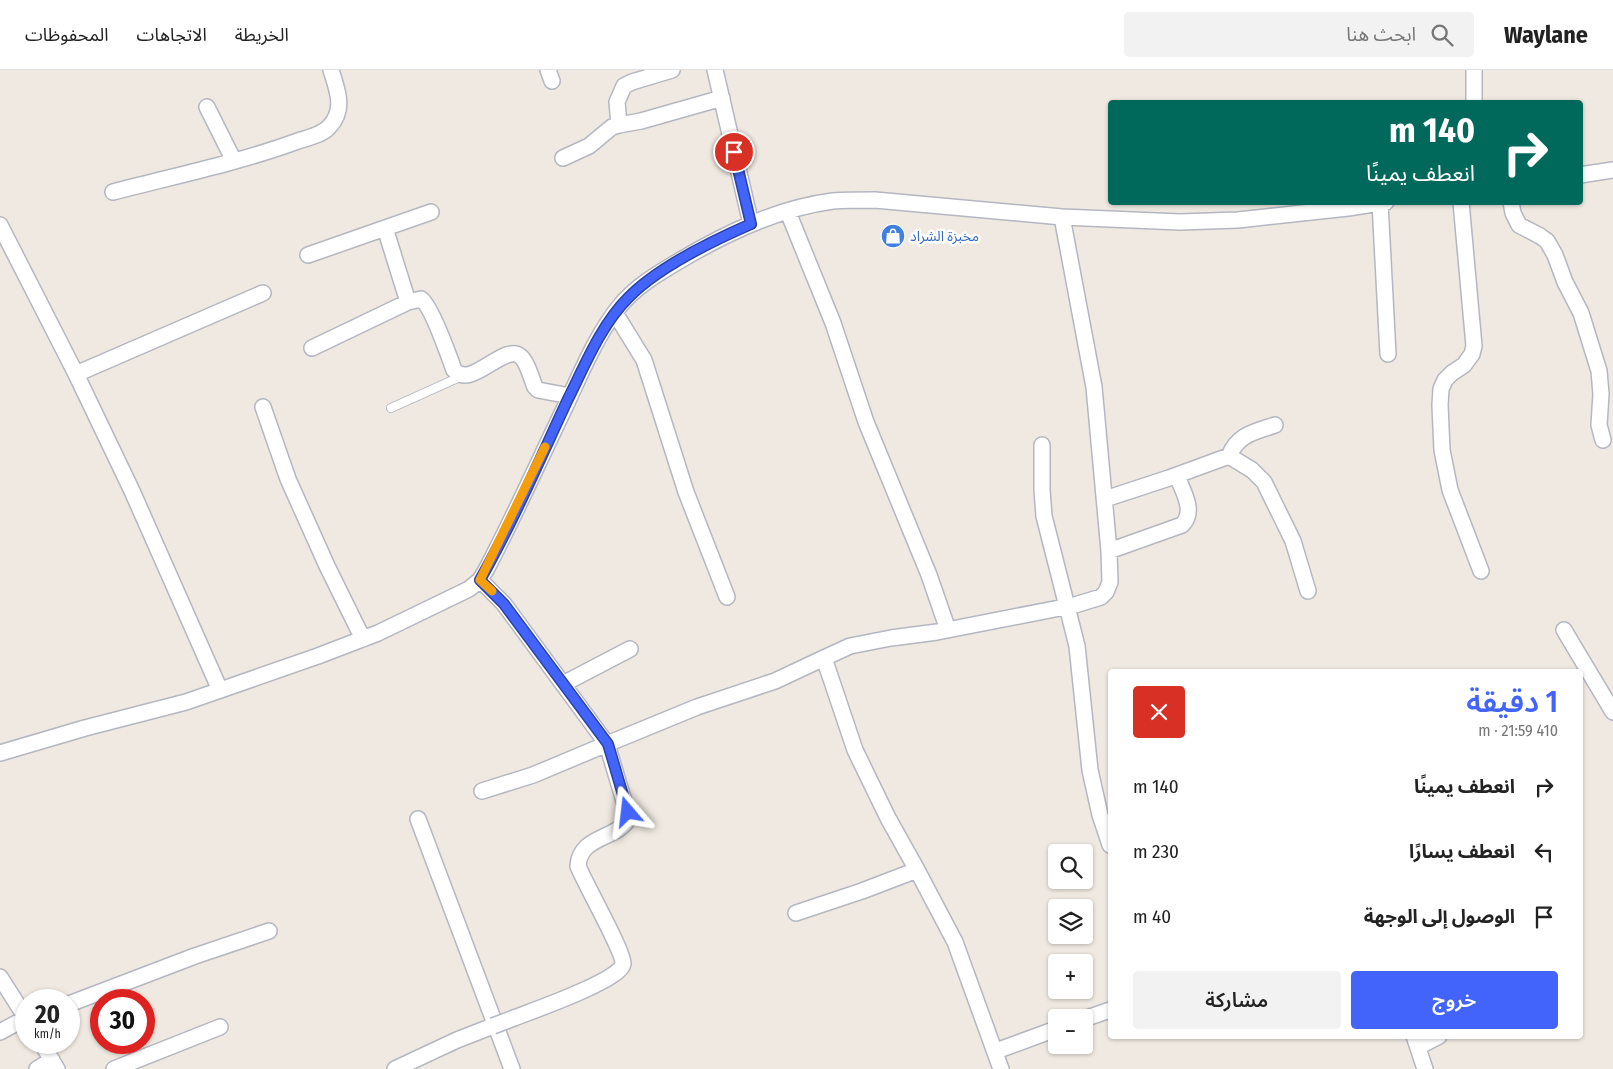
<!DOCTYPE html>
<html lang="ar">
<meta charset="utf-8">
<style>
:root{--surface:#fff;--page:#f2f2f2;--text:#222;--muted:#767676;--line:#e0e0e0;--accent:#4264fb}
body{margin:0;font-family:"Fira Sans Condensed","Noto Sans Arabic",sans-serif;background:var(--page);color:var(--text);direction:rtl;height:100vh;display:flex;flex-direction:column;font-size:19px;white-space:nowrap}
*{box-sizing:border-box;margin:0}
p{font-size:16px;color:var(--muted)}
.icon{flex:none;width:28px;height:28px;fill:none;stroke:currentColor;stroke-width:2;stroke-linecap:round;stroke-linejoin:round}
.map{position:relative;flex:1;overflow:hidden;direction:ltr}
.details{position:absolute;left:1108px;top:599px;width:475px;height:370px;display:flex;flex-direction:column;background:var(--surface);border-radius:5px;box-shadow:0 1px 4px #0004;direction:rtl}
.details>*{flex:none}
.top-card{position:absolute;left:1108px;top:30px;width:475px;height:105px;border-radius:5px;box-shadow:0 1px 4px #0004;direction:rtl;background:#00695c;color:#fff;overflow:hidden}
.tools{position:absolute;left:1048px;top:774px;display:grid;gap:10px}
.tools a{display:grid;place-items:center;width:45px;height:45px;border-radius:5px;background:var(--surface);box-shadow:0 1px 4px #0004;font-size:25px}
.speed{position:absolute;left:15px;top:919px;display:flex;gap:10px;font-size:25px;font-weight:700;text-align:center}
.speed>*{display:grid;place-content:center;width:65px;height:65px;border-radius:50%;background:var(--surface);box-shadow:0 1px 4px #0004;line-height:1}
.speed small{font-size:12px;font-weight:400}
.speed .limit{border:8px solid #d22;background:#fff;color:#111}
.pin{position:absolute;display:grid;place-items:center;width:42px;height:42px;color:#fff;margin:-21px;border:2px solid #fff;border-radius:50%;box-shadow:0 1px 5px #0007}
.me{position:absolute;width:55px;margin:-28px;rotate:343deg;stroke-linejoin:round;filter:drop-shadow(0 0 4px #0008)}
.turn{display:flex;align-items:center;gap:18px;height:105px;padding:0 25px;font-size:22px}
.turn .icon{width:65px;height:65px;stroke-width:2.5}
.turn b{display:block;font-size:35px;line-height:42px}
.round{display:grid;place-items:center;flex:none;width:52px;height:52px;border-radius:5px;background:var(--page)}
.summary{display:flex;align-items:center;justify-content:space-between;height:85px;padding:0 25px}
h1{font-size:30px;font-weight:600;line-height:38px;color:var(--accent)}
.cta{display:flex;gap:10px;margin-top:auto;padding:10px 25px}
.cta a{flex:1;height:58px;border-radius:5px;background:var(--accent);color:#fff;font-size:20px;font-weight:600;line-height:58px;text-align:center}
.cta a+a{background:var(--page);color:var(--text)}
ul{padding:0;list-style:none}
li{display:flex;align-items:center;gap:15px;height:65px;padding:0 25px}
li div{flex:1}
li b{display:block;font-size:19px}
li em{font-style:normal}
header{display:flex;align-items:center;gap:30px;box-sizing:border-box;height:70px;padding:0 25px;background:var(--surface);border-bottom:1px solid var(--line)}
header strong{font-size:24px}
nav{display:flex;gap:28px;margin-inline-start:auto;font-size:18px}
.search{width:350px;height:45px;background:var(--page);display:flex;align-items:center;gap:12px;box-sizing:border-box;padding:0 18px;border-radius:5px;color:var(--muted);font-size:19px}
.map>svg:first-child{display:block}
</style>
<header>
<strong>Waylane</strong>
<div class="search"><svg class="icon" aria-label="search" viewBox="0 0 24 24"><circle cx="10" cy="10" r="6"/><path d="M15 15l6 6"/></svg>ابحث هنا</div>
<nav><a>الخريطة</a><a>الاتجاهات</a><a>المحفوظات</a></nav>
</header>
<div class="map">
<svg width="1613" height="999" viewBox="0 0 1613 999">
<rect width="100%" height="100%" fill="#efe9e1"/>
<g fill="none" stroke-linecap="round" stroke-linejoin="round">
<g stroke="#b4b7c1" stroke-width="10">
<path id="lane" d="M 391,338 L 462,306"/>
</g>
<g stroke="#b4b7c1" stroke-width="18">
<path id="street" d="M 548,0 L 552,11
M 715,0 L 751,154
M 1474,0 L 1474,32
M 207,37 L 234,91
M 619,55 L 641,51 L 722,28
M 563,88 L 589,76 L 612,57 L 619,55 L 617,32 L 624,16 L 632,12 L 672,0
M 1580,105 L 1613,100
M 113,122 C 174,106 238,93 298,71 C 307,68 322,65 329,57 C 346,39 337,20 331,0
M 1461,132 L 1474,276 L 1472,284 L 1464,295 L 1452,303 L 1445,310 L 1441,319 L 1440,335 L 1442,380 L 1450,420 L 1481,501
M 1511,132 L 1513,143 L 1519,155 L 1540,166 L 1547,171 L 1555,185 L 1565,212 L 1581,243 L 1599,301 L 1601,324 L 1599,355 L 1603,370
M 1380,133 L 1388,284
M 788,142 L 833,253 L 866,352 L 929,505 L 948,560
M 0,155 L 76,304 L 132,421 L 220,620
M 385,158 L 408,232
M 308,185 L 431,142
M 615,243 L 644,290 L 686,422 L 727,527
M 312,278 L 408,232 L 421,229 C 431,235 449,286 454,300 C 471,320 504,273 520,286 C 527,291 532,310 535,317 L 538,320 L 570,326
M 76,304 L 263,223
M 263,337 L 288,409 L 327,496 L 363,569
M 1042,375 L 1042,420 L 1044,446 L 1077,576 L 1090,700 L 1100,745 L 1110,775
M 1229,386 C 1238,364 1255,362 1275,355
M 1105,429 L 1169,408 L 1229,386 L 1252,400 L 1264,412 L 1293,471 L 1308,521
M 1109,481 L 1182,455 C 1196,441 1183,422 1177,406
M 480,510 L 504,534 L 607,674 L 697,637 L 775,611 L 824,588
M 1564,560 L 1613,642
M 563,614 L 630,579
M 0,683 L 85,658 L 186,632 L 318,586 L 378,563 L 469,519 L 480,510 L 486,500 C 514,447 539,391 565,337 C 581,303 596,266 619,237 C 635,217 657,204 679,191 C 726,163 778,138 833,131 C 847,130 861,130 875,130 L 1062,147 L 1180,152 L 1238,150 L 1348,138 L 1386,132
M 482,721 L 533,705 L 607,674 L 629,748 C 617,770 580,765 578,796 C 585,814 624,882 623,894 C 621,910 532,941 514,948
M 418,749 L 512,999
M 796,843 L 862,821 L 917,800
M 0,907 L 26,948
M 69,934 L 195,886 L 269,861
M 1084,949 L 1110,940
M 0,962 L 26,948
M 1414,966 L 1425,999
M 41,972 L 57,999
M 1418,977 L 1439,966
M 996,981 L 1056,959
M 37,999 L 52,990
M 114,999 L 220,957
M 395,999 L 457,970 L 493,956
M 1001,999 L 955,872 L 917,800 L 888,748 L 855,680 L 824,588 L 850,576 L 891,568 L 937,562 L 1075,535 L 1101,527 L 1106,522 L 1110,512 L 1109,481 L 1094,317 L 1062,147"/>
</g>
<use href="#lane" stroke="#fff" stroke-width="8"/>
<use href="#street" stroke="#fff" stroke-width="15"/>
<g stroke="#b4b7c1" stroke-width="18" stroke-linecap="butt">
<path id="street-bridge" d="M 493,956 L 514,948"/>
</g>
<use href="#street-bridge" stroke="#fff" stroke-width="15"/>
</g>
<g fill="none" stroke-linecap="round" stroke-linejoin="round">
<g stroke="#2b41a3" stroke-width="12">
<path id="route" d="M 628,742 L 608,674 L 504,534 L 480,510 C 513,452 540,389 568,329 C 585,295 601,255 628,228 C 657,198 712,171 751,154 L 734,82"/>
</g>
<use href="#route" stroke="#4264fb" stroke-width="9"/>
<path stroke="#f59e0b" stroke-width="9" d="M 492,521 L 480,510 L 545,377"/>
</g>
<defs>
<g id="shop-disc" transform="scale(1.25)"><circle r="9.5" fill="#3f7fe0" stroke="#fff"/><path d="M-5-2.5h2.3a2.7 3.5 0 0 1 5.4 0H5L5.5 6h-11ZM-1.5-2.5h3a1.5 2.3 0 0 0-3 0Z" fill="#fff"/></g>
</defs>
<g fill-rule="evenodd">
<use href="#shop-disc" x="893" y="166"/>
</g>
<g text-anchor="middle" stroke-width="5" stroke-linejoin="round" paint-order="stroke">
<g font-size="14" fill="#366cbe" stroke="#fff" text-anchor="start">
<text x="910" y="171">مخبزة الشراد</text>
</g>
</g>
</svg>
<div class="tools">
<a><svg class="icon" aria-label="search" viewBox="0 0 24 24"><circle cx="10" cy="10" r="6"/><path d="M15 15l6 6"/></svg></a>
<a><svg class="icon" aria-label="layers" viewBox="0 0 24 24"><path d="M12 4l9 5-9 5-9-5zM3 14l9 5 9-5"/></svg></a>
<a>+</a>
<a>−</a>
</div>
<div class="speed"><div>20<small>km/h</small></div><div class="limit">30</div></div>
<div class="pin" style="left:734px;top:82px;background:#d93025"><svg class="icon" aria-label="arrive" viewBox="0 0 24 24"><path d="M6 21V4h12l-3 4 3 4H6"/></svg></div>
<svg class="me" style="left:628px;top:742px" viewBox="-20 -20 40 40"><path d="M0-17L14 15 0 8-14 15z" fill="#4264fb" stroke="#fff" stroke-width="4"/></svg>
<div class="top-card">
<div class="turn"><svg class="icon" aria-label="right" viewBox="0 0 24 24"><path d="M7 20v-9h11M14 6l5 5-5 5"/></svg><div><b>140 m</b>انعطف يمينًا</div></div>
</div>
<section class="details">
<div class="summary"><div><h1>1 دقيقة</h1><p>410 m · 21:59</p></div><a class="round" style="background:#d93025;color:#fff"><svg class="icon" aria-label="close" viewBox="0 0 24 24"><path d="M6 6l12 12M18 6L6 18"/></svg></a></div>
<ul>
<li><svg class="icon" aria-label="right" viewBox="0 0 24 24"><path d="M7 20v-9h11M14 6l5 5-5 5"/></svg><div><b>انعطف يمينًا</b></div><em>140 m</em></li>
<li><svg class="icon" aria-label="left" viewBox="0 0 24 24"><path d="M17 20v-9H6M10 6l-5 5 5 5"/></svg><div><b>انعطف يسارًا</b></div><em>230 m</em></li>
<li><svg class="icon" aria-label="arrive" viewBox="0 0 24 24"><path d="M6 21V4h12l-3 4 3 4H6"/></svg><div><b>الوصول إلى الوجهة</b></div><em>40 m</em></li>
</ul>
<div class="cta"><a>خروج</a><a>مشاركة</a></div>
</section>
</div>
